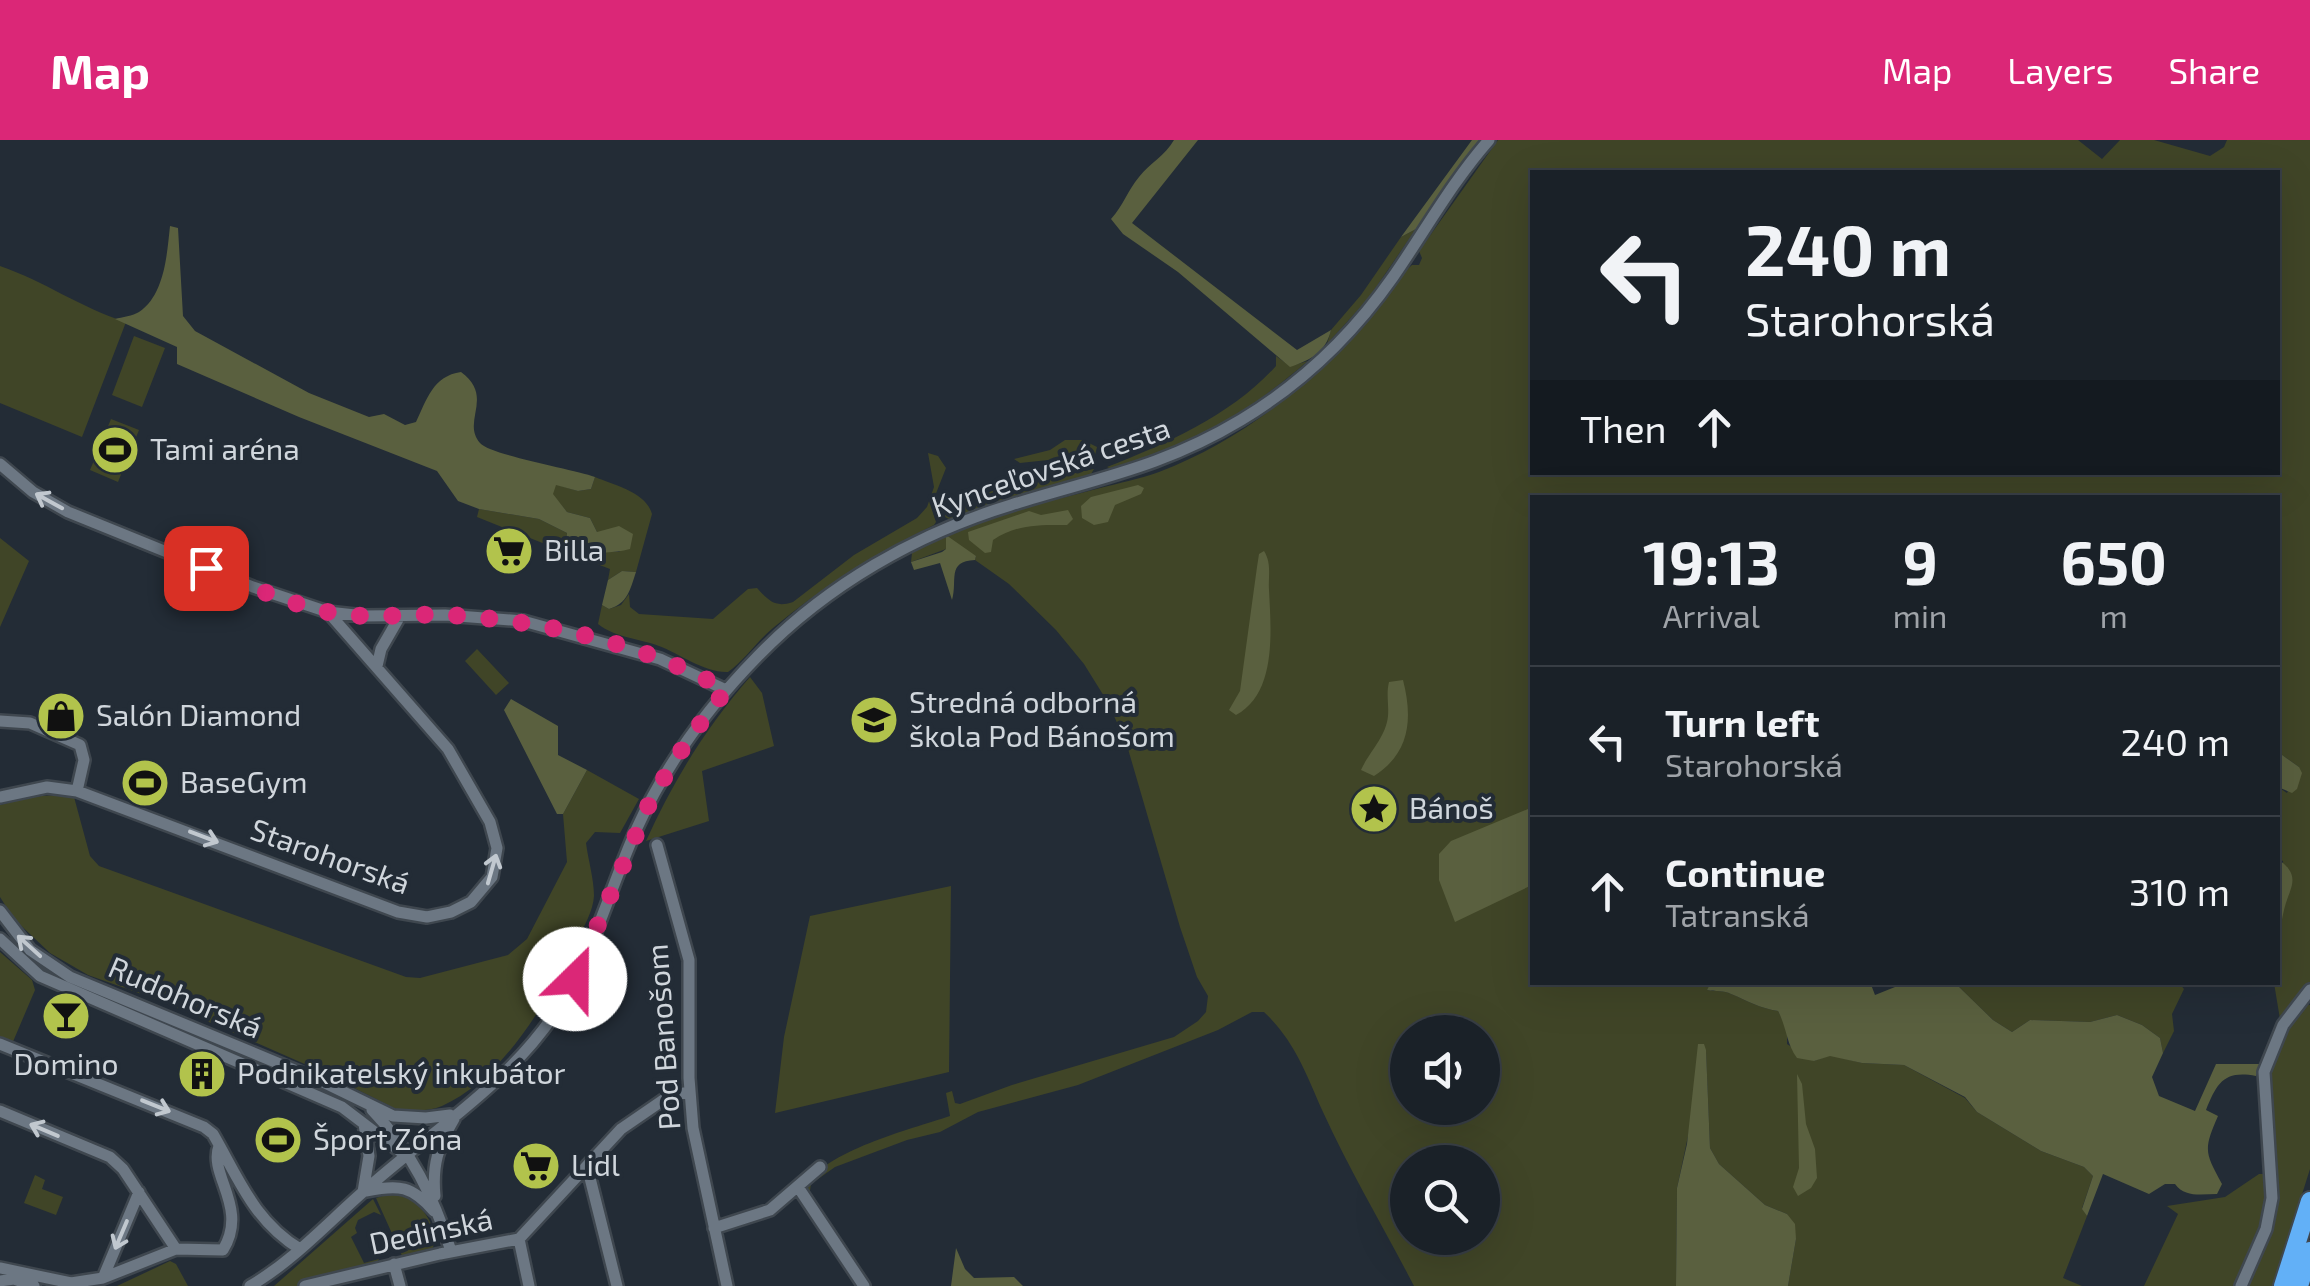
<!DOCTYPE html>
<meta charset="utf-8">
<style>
:root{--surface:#1a2128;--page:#272e34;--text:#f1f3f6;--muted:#9fa3a8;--line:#383e45;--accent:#db2777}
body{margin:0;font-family:"Exo 2",sans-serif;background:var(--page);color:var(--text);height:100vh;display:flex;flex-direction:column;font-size:38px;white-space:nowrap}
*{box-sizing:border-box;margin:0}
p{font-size:32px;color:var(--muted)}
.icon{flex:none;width:55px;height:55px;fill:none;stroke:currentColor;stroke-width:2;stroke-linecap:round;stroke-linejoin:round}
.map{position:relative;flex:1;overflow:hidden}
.side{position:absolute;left:1530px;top:355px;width:750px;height:490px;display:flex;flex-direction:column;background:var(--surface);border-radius:0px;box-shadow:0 10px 40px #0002,0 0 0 2px var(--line)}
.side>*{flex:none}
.top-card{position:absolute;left:1530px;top:30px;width:750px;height:305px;border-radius:0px;box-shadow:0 10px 40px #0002,0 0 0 2px var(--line);background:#1a2128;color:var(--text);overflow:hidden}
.fabs{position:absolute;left:1390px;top:875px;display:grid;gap:20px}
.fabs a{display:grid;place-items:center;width:110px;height:110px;border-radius:50%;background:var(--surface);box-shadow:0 10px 40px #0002,0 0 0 2px var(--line);font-size:50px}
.pin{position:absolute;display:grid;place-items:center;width:85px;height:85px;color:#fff;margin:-42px;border-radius:20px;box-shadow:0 5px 15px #0006}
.me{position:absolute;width:110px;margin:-55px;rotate:23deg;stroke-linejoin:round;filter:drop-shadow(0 0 8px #0008)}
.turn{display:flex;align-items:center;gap:35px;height:210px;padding:0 50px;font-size:45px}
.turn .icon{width:130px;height:130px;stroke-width:2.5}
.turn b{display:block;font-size:70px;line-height:85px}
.then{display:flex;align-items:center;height:95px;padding:0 50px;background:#0003;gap:20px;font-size:38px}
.eta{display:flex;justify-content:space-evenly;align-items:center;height:170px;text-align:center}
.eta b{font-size:60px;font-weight:700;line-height:70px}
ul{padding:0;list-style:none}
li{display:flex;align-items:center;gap:30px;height:150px;padding:0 50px;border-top:2px solid var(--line)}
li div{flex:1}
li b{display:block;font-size:38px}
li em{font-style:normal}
header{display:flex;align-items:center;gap:60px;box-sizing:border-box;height:140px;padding:0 50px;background:var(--accent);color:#fff}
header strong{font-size:48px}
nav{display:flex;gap:55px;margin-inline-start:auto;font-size:35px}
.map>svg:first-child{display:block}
</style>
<header>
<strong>Map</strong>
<nav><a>Map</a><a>Layers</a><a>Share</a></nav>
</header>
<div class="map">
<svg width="2310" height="1146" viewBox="0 0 2310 1146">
<rect width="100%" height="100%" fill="#232c36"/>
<path fill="#404527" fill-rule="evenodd" d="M 1498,0 L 2078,0 L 2102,19 L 2120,0 L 2154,0 L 2210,16 L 2224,7 L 2227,0 L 2310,0 L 2310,843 L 2280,879 L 2274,843 L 2278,842 C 2278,801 2284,763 2283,721 L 2278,719 L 2278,647 L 2287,653 L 2299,627 L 2278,612 L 2278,358 L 1532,358 L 1532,842 L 1711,843 L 1707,850 C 1715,852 1724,850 1731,854 C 1748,861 1759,868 1778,871 L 1787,888 L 1787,904 L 1814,921 L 1830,915 L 1862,923 L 1904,925 L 1965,958 L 1977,972 L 2041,1011 L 2084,1027 L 2093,1036 L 2082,1068 L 2087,1076 L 2063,1138 L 2082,1146 L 1788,1146 L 1796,1099 L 1787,1074 L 1765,1065 L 1719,1024 L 1710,1008 L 1706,911 L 1677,1048 L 1676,1146 L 1414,1146 C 1384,1088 1350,1031 1323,972 C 1306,934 1295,901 1264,872 L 1252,872 L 1218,890 L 1078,945 L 978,972 L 940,992 L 907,1000 L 835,1027 L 811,1044 L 809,1057 L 803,1049 C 825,1010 909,990 950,976 L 946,953 L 952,951 L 955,963 L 960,964 L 1012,945 L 1174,897 L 1198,881 L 1206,872 L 1208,856 L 1197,837 L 1180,787 L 1126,602 L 1107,561 L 1084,524 L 1056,490 L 1009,444 L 975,420 L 976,416 L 946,409 L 911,422 L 912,413 C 969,379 1036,365 1100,348 C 1119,343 1140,339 1159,332 C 1259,294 1344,217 1405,131 L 1412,125 L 1419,125 L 1422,118 L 1419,111 ZM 1532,32 L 2278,32 L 2278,332 L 1532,332 ZM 1408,892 L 1482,892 L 1482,968 L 1408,968 ZM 1408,1022 L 1482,1022 L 1482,1098 L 1408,1098 Z
M 1416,89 L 1368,159 L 1327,204 L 1331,190 L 1361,155 L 1401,97 Z
M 0,126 C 44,141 81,168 126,182 L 82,297 L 0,263 Z
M 134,196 L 165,208 L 142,267 L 112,255 Z
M 1276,216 L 1290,226 L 1308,221 C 1253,268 1184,314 1111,329 L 1107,327 C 1167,304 1233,274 1276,226 Z
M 111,279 L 139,290 L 118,342 L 90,330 Z
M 1065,300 L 1083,300 L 1097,307 L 1095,315 L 1020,323 L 1014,319 L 1050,310 Z
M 928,313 L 938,316 L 946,328 L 931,366 L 936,382 L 934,385 C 877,413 822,447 773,488 C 757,501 745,520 728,532 C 705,533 680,514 659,506 C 638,498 616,498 598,484 L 602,465 L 609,469 L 621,465 L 629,454 L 630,467 L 639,474 L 713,479 L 748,449 L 757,448 C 769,461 775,468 793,462 L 854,415 L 917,378 L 927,367 L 934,347 Z
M 1094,329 L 1091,334 L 1079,339 L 988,365 L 949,379 L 943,376 L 939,366 L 949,366 L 1004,347 Z
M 595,337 C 614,345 646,352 652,374 L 636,432 L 622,431 L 608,440 L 610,429 L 584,419 L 597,411 L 620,412 L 597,392 L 590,378 L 567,372 L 552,354 L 555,344 L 578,351 L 591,349 Z
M 479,369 L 539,379 L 567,393 L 565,412 L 477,377 Z
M 0,398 L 29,421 L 0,487 Z
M 477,509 L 509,543 L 496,555 L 465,521 Z
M 750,537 L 762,553 L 774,606 L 702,631 L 709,681 L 646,701 C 673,641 707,586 750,537 Z
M 587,630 L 639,659 L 620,693 L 595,692 L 586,703 C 588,719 594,739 594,756 C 593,771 584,787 577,800 C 550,858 503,939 442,966 C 427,972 411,971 396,969 L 316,929 L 161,861 L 88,835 L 50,813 L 14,779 L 0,757 L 0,665 C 25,659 48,652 74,657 L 90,716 L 99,726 L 406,837 L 420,838 L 508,815 L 527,799 L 567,722 L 563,674 Z
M 951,746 L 949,932 L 775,973 L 784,897 L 810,776 Z
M 0,812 L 32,840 L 35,850 L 12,904 L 0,899 Z
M 2178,842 L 2184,849 L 2172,874 L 2174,891 L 2163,913 L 2160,898 L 2142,885 L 2117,875 L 2090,882 L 2030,880 L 2012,892 L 1993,880 L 1955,843 Z
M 2306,864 L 2310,865 L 2310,1029 L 2273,1146 L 2244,1146 L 2268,1093 L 2275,996 L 2271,989 C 2266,928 2266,913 2306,864 Z
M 2259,1034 L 2266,1034 C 2279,1069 2251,1114 2237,1146 L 2144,1146 L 2178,1074 L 2167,1066 L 2225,1057 Z
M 35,1035 L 45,1040 L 42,1049 L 63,1057 L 56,1075 L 24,1063 Z
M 389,1054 C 416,1055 432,1076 436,1101 L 430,1113 L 403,1118 L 376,1058 Z
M 373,1059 L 381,1075 L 374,1072 L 358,1080 L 355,1088 L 357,1093 L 351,1097 L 364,1123 L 379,1119 L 375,1127 L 298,1146 L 274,1146 Z
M 170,1121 L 176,1124 L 188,1146 L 117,1146 Z"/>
<path fill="#5a603f" d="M 1174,0 L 1198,0 L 1132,83 L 1297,210 L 1331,190 C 1326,212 1311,220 1290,227 L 1178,132 L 1123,94 L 1111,79 C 1123,66 1128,50 1139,37 C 1150,23 1165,16 1174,0 Z
M 1472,0 L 1480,0 L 1416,89 L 1401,97 Z
M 170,86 L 178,88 L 183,176 L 195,191 L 309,253 L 369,277 L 384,274 L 405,285 L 416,282 C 427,259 433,236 461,232 C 495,257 461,281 480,303 C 490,315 573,329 595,337 L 591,349 L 578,351 L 556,345 L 553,354 L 567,372 L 590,378 L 597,392 L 619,386 L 633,394 L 630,409 C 613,414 599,410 584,419 L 565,412 L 567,393 L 539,379 L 479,369 L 458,361 L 437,331 L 299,277 L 177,224 L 177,207 L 115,179 C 122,177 133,176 139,172 C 165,155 167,113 170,86 Z
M 1138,345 L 1144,348 L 1141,354 L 1115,365 L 1108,382 L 1094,385 L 1082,378 L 1081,366 L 1091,357 Z
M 1068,370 L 1073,379 L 1067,385 C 1039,385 1017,384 993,400 L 991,412 L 985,413 L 969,400 L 968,392 L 1029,371 L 1041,375 Z
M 946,395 L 976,416 L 975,420 C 946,421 958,441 952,460 L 940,423 L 914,430 L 911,422 L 942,412 L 946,409 Z
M 1264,411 C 1272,424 1268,436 1269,450 C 1271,491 1277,553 1236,575 L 1229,570 L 1240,551 L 1257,427 L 1259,414 Z
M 622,431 L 636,432 C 630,450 628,463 609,469 L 602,465 L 608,440 Z
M 1403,540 C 1413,579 1410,613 1374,636 L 1361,630 C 1369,612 1386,597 1388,576 C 1389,564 1386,554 1389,542 Z
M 511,559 L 558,586 L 558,615 L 587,630 L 563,674 L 557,674 L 504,570 Z
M 2278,612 L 2299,627 L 2302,633 L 2297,649 L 2292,653 L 2278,647 Z
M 1528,669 L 1532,671 L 1532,745 L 1455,782 L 1439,740 L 1439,714 L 1451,701 Z
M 2278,719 C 2303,737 2289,748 2284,770 C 2282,779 2281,785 2278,794 Z
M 1711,842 L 1870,842 L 1875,855 L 1905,843 L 1955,843 L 1993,880 L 2012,892 L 2030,880 L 2090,882 L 2117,875 L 2142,885 L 2160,898 L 2163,913 L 2152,937 L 2159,956 L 2195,971 L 2216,924 L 2261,924 L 2256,936 C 2224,930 2217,943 2206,970 L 2218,976 C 2203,1010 2205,1013 2222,1044 L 2217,1054 C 2202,1054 2185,1058 2175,1044 L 2165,1044 L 2149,1054 L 2103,1034 L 2087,1076 L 2082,1069 L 2093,1036 L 2084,1027 L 2041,1011 L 1977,972 L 1965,957 L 1904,925 L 1862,923 L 1830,916 L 1814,921 L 1797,918 C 1786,903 1787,888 1778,871 C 1759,868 1748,861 1731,854 C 1724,850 1715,852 1707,850 Z
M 1698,904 L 1704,904 L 1706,910 L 1710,1008 L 1719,1024 L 1765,1065 L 1787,1074 L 1795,1084 L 1796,1099 L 1788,1146 L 1676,1146 L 1677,1048 L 1687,1004 Z
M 1797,934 L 1802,944 L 1806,984 L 1815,1009 L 1817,1038 L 1811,1048 L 1798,1056 L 1793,1047 L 1799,1028 Z
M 956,1108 L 965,1129 L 974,1138 L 1014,1137 L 1023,1146 L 951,1146 Z"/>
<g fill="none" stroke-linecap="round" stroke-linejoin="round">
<g stroke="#3f474f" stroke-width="16">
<path id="minor" d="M 0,324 L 33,352 L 68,372 L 253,447 L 328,472 L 364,476 L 445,475 L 523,481 L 660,519 L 726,550
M 377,526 L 381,509 L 400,476
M 0,581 L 30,583 L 80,605 L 84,620 L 77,651
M 0,657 L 47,647 L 77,651 L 398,772 L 427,777 L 451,772 L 471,762 L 492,737 L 497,708 L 490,682 L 448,609 L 328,472
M 657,705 L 689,820 L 689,938 L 693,988 L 727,1146
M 0,771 L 30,810 L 70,837 L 321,941 L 393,976 L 426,978 L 450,975
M 0,799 L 40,836 L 342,967 L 405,1015
M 0,904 L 204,987 L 213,994 C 239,1039 254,1081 300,1109
M 372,970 C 411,1010 434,1058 451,1111
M 0,971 L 110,1017 L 123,1029 L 176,1109
M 587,1026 L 617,1146
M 798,1047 L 864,1146
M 367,1051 C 399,1044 412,1046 434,1071
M 363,1052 L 369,1016 L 364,984
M 435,1056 C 432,1025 438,1006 454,979
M 714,1088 L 770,1070 L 820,1027
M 519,1099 L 529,1146
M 394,1124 L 400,1146
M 0,1128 L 71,1143 L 103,1138 L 176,1109 L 223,1110 C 249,1067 208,1035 219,1006
M 103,1138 L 139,1052
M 0,1141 L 14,1139 L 34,1146
M 250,1146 C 295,1120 331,1079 371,1045 C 438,986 520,936 565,857 C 596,804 612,743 637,688 C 666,624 709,566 758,516 C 827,445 916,394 1011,365 C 1097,338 1161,328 1241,280 C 1301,244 1353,194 1393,137 C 1425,91 1452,42 1489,0
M 305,1146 L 440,1114 L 519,1099 L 621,989 L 669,956 L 689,952
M 2241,1146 L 2266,1089 L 2272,1058 L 2264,932 L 2283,885 L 2310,850"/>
</g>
<g stroke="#3f474f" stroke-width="22">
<path id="highway" d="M 2283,1146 L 2310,1061
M 2299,1146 L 2310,1111"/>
</g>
<use href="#minor" stroke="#6c7783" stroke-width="11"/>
<use href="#highway" stroke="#62b0f7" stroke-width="18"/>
</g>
<defs><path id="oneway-shaft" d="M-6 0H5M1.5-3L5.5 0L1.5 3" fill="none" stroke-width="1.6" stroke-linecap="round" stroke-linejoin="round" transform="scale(2.5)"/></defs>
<g stroke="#c1c8cf">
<use href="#oneway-shaft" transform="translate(49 361) rotate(-151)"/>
<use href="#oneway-shaft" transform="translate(204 697) rotate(21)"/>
<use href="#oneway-shaft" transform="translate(492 729) rotate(-74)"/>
<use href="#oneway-shaft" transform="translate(29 806) rotate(-138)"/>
<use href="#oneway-shaft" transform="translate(156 966) rotate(22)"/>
<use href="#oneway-shaft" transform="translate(44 990) rotate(-157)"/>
<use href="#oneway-shaft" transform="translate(121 1095) rotate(113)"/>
</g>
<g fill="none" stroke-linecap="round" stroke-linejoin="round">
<path stroke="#db2777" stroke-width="18" stroke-dasharray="0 32.4" d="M 206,428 C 245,444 286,463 328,472 C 368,480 409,473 449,475 C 544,481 643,503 726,550 L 688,600 L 652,657 L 575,839"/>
</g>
<defs>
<g id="stadium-disc" transform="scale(2.5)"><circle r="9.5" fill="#b2c34c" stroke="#232c36"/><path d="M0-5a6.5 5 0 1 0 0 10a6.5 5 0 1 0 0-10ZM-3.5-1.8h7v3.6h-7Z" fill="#111"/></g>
<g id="supermarket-disc" transform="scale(2.5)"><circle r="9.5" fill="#b2c34c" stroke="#232c36"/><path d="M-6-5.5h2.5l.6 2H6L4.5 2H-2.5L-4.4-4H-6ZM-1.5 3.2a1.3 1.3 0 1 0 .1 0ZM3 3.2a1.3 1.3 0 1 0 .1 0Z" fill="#111"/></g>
<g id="shop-disc" transform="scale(2.5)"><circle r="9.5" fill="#b2c34c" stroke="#232c36"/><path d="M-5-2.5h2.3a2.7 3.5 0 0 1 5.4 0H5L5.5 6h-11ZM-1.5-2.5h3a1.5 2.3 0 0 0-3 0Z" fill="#111"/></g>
<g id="university-disc" transform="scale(2.5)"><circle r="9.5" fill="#b2c34c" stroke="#232c36"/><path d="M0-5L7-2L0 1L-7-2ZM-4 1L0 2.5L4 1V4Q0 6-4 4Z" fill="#111"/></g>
<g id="sight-disc" transform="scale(2.5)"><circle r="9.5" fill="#b2c34c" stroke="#232c36"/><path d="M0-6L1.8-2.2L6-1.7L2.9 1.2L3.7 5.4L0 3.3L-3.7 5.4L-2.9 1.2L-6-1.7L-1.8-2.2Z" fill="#111"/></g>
<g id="bar-disc" transform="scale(2.5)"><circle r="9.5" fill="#b2c34c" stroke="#232c36"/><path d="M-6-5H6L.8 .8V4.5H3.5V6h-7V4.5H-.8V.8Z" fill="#111"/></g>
<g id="building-disc" transform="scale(2.5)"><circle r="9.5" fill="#b2c34c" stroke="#232c36"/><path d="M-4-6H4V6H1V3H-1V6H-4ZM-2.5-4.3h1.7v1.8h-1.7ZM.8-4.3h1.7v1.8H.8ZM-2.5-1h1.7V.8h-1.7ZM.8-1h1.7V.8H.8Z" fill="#111"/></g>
</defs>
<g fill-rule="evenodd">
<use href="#stadium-disc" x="115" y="310"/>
<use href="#supermarket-disc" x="509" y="411"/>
<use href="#shop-disc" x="61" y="576"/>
<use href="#university-disc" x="874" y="580"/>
<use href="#stadium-disc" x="145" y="643"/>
<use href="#sight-disc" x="1374" y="669"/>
<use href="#bar-disc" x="66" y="876"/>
<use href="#building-disc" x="202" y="934"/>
<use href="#stadium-disc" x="278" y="1000"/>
<use href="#supermarket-disc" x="536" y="1026"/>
</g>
<g text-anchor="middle" stroke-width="8" stroke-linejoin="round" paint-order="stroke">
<g font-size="30" fill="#d0d6dc" stroke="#232c36" text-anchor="start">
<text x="150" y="320">Tami aréna</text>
<text x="544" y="421">Billa</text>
<text x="909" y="573">Stredná odborná<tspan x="909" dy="34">škola Pod Bánošom</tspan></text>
<text x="96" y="586">Salón Diamond</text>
<text x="180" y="653">BaseGym</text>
<text x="1409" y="679">Bánoš</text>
<text x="66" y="935" text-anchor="middle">Domino</text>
<text x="237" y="944">Podnikatelský inkubátor</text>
<text x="313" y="1010">Šport Zóna</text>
<text x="571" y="1036">Lidl</text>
</g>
<g font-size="30" fill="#d0d6dc" stroke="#232c36">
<text transform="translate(1051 328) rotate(-19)" y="10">Kynceľovská cesta</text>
<text transform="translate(330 717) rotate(20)" y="10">Starohorská</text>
<text transform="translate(185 858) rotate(23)" y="10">Rudohorská</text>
<text transform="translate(664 897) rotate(-94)" y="10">Pod Banošom</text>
<text transform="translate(431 1092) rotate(-12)" y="10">Dedinská</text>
</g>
</g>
</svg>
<div class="fabs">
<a><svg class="icon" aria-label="sound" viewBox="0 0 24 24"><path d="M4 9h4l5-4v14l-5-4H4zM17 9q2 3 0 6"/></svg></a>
<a><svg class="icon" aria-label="search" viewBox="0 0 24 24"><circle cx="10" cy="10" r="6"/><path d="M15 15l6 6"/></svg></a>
</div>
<div class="pin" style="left:206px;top:428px;background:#d93025"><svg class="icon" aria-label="arrive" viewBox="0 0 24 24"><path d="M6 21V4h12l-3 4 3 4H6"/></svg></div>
<svg class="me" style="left:575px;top:839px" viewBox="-20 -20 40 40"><circle r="19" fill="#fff"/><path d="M0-13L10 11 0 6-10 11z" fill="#db2777"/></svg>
<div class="top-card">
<div class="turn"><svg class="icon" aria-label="left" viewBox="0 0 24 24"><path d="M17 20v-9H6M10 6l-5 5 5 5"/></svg><div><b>240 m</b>Starohorská</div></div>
<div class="then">Then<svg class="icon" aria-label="ahead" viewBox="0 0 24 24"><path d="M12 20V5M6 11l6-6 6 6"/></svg></div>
</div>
<section class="side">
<div class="eta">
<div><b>19:13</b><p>Arrival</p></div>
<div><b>9</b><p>min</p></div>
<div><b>650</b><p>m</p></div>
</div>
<ul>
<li><svg class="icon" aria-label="left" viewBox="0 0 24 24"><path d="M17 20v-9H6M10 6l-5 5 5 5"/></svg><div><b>Turn left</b><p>Starohorská</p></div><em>240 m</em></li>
<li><svg class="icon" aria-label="ahead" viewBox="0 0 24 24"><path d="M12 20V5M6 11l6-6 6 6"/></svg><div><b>Continue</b><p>Tatranská</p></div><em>310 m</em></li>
</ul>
</section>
</div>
